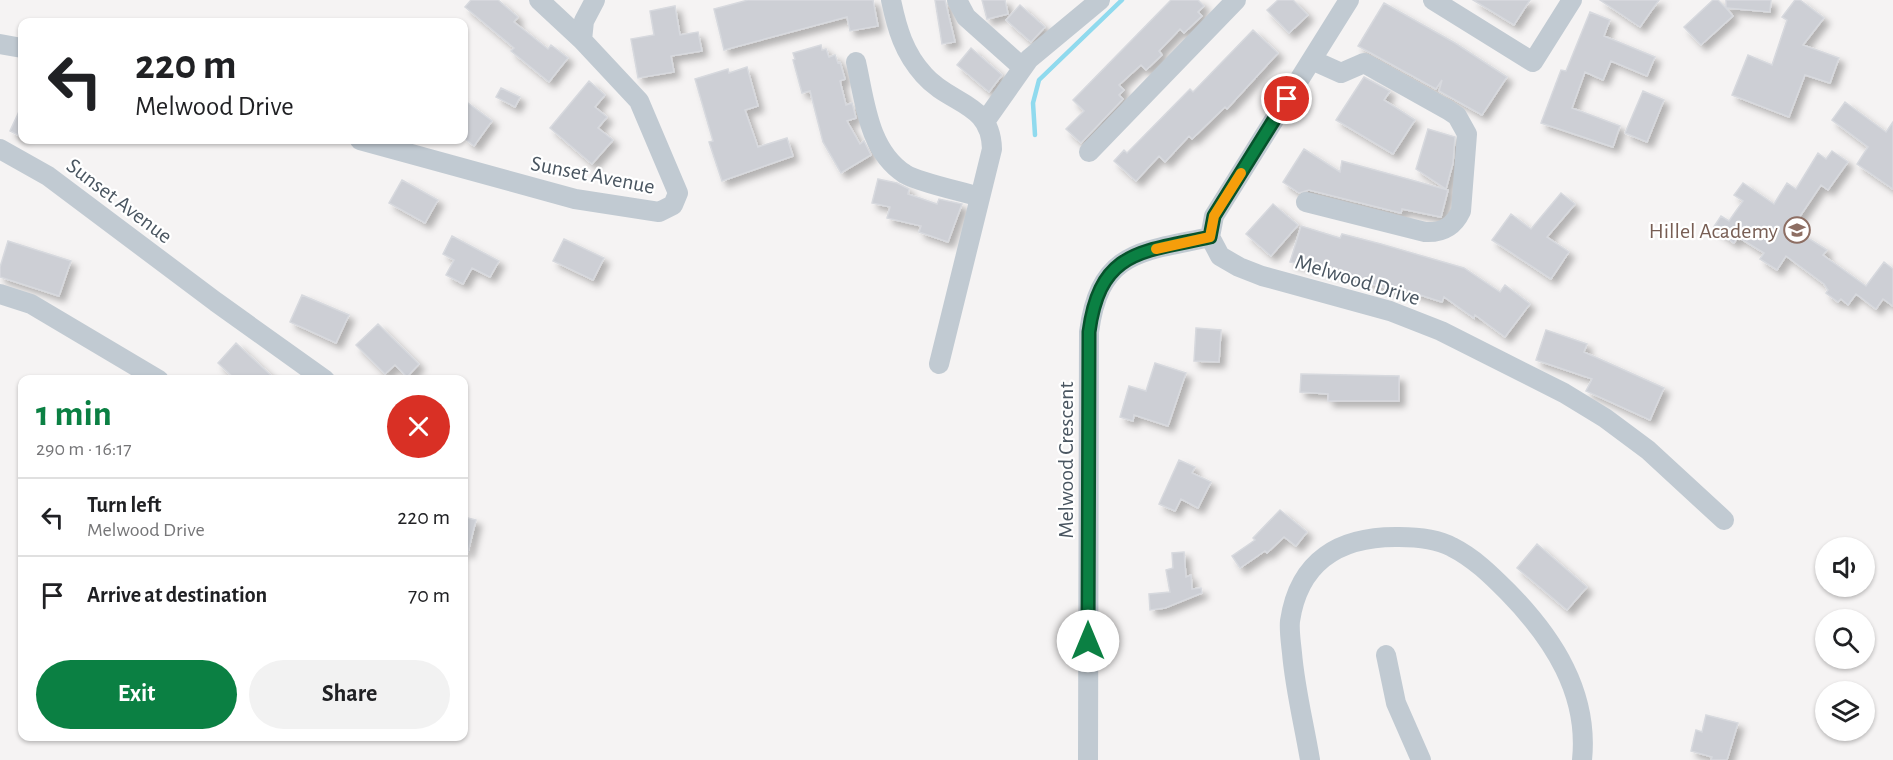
<!DOCTYPE html>
<meta charset="utf-8">
<style>
:root{--surface:#fff;--page:#f2f2f2;--text:#202124;--muted:#757577;--line:#e0e0e0;--accent:#0b8043}
body{margin:0;font-family:"Alegreya Sans",sans-serif;background:var(--page);color:var(--text);height:100vh;display:flex;flex-direction:column;font-size:22px;white-space:nowrap}
*{box-sizing:border-box;margin:0}
p{font-size:20px;color:var(--muted)}
.icon{flex:none;width:33px;height:33px;fill:none;stroke:currentColor;stroke-width:2;stroke-linecap:round;stroke-linejoin:round}
.map{position:relative;flex:1;overflow:hidden}
.drawer{position:absolute;left:18px;top:375px;width:450px;height:366px;display:flex;flex-direction:column;background:var(--surface);border-radius:12px;box-shadow:0 2px 4px #0004}
.drawer>*{flex:none}
.top-card{position:absolute;left:18px;top:18px;width:450px;height:126px;border-radius:12px;box-shadow:0 2px 4px #0004;background:#fff;color:var(--text);overflow:hidden}
.fabs{position:absolute;left:1815px;top:537px;display:grid;gap:12px}
.fabs a{display:grid;place-items:center;width:60px;height:60px;border-radius:50%;background:var(--surface);box-shadow:0 2px 4px #0004;font-size:30px}
.pin{position:absolute;display:grid;place-items:center;width:51px;height:51px;color:#fff;margin:-26px;border:3px solid #fff;border-radius:50%;box-shadow:0 2px 6px #0007}
.me{position:absolute;width:66px;margin:-33px;rotate:0deg;stroke-linejoin:round;filter:drop-shadow(0 0 4px #0008)}
.turn{display:flex;align-items:center;gap:21px;height:126px;padding:0 18px;font-size:27px}
.turn .icon{width:78px;height:78px;stroke-width:2.5}
.turn b{display:block;font-size:42px;line-height:51px}
.round{display:grid;place-items:center;flex:none;width:63px;height:63px;border-radius:32px;background:var(--page)}
.summary{display:flex;align-items:center;justify-content:space-between;height:102px;padding:0 18px}
h1{font-size:36px;font-weight:600;line-height:45px;color:var(--accent)}
.button{display:flex;gap:12px;margin-top:auto;padding:12px 18px}
.button a{flex:1;height:69px;border-radius:36px;background:var(--accent);color:#fff;font-size:24px;font-weight:600;line-height:69px;text-align:center}
.button a+a{background:var(--page);color:var(--text)}
ul{padding:0;list-style:none}
li{display:flex;align-items:center;gap:18px;height:78px;padding:0 18px;border-top:2px solid var(--line)}
li div{flex:1}
li b{display:block;font-size:22px}
li em{font-style:normal}
.map>svg:first-child{display:block}
</style>
<div class="map">
<svg width="1893" height="760" viewBox="0 0 1893 760">
<defs>
<filter id="shadow"><feDropShadow dx="5.5" dy="5.5" stdDeviation="3" flood-color="#0004"/></filter>
</defs>
<rect width="100%" height="100%" fill="#f5f3f3"/>
<g fill="none" stroke-linecap="round" stroke-linejoin="round">
<path stroke="#90daee" stroke-width="4.5" d="M 1035,135 L 1033,103 L 1039,80 L 1122,0"/>
</g>
<path fill="#cdcfd5" stroke="#d7d9de" stroke-width="1.5" filter="url(#shadow)" d="M 471,0 L 498,0 L 518,17 L 514,22 L 548,49 L 551,45 L 568,58 L 549,82 L 511,51 L 514,48 L 465,7 Z
M 748,0 L 873,0 L 878,26 L 850,31 L 847,17 L 724,50 L 714,9 Z
M 935,0 L 945,0 L 955,42 L 942,44 Z
M 982,0 L 1005,0 L 1008,14 L 987,19 Z
M 1171,0 L 1198,0 L 1204,6 L 1198,12 L 1202,16 L 1184,33 L 1180,29 L 1159,51 L 1162,55 L 1146,70 L 1141,65 L 1119,85 L 1124,90 L 1119,95 L 1123,99 L 1081,143 L 1066,129 L 1084,111 L 1073,100 Z
M 1278,0 L 1293,0 L 1308,15 L 1289,33 L 1267,10 Z
M 1473,0 L 1530,0 L 1514,25 Z
M 1600,0 L 1659,0 L 1640,27 Z
M 1713,0 L 1718,0 L 1726,8 L 1726,0 L 1771,0 L 1770,12 L 1726,8 L 1733,16 L 1701,45 L 1684,27 Z
M 1795,0 L 1800,0 L 1824,18 L 1803,45 L 1839,58 L 1830,83 L 1805,75 L 1789,117 L 1732,95 L 1748,55 L 1772,65 L 1787,20 L 1782,17 Z
M 1384,3 L 1455,43 L 1507,77 L 1482,115 L 1439,91 L 1442,80 L 1436,89 L 1358,46 Z
M 1020,5 L 1045,27 L 1031,42 L 1006,20 Z
M 675,6 L 680,35 L 698,32 L 702,51 L 671,56 L 674,72 L 638,78 L 631,39 L 654,35 L 650,11 Z
M 1590,12 L 1610,20 L 1604,36 L 1655,57 L 1647,76 L 1611,61 L 1603,80 L 1585,72 L 1572,108 L 1620,126 L 1613,147 L 1541,123 L 1561,70 L 1566,71 Z
M 1253,30 L 1278,53 L 1227,109 L 1225,107 L 1192,139 L 1189,136 L 1165,162 L 1159,156 L 1136,181 L 1114,161 L 1124,150 L 1127,153 L 1190,89 L 1193,92 Z
M 821,45 L 822,50 L 826,49 L 829,57 L 835,55 L 838,63 L 840,62 L 845,79 L 840,81 L 846,105 L 852,103 L 856,118 L 847,121 L 860,144 L 864,141 L 871,155 L 841,173 L 823,142 L 810,91 L 802,93 L 793,60 L 795,59 L 793,53 Z
M 971,48 L 1002,75 L 989,92 L 957,65 Z
M 747,67 L 758,106 L 745,110 L 758,147 L 787,138 L 793,156 L 722,181 L 709,142 L 713,141 L 695,79 L 728,69 L 729,73 Z
M 1364,77 L 1390,91 L 1384,100 L 1415,120 L 1393,154 L 1336,120 Z
M 589,81 L 605,95 L 595,107 L 607,117 L 598,128 L 613,140 L 592,164 L 550,128 Z
M 501,88 L 520,97 L 515,107 L 496,97 Z
M 1643,91 L 1664,100 L 1647,142 L 1625,133 Z
M 464,100 L 492,121 L 474,146 L 464,138 Z
M 1845,102 L 1886,132 L 1893,122 L 1893,189 L 1857,164 L 1868,147 L 1832,120 Z
M 22,105 L 22,137 L 10,131 Z
M 1428,129 L 1455,137 L 1453,163 L 1446,189 L 1416,169 Z
M 1304,149 L 1340,172 L 1342,161 L 1448,190 L 1441,217 L 1402,209 L 1401,213 L 1309,190 L 1299,193 L 1283,182 Z
M 1832,151 L 1848,162 L 1828,190 L 1821,185 L 1792,228 L 1827,250 L 1823,255 L 1866,286 L 1884,262 L 1893,269 L 1893,306 L 1883,299 L 1876,309 L 1856,294 L 1848,305 L 1841,299 L 1838,302 L 1826,293 L 1828,290 L 1824,284 L 1786,256 L 1777,270 L 1760,259 L 1764,253 L 1738,237 L 1734,243 L 1713,228 L 1721,216 L 1729,221 L 1743,201 L 1734,195 L 1743,183 L 1774,204 L 1787,183 L 1796,189 L 1818,153 L 1826,159 Z
M 878,179 L 897,183 L 909,189 L 908,194 L 937,204 L 939,199 L 962,204 L 948,242 L 919,232 L 921,226 L 887,218 L 890,207 L 872,203 Z
M 402,180 L 438,200 L 425,223 L 389,203 Z
M 1561,193 L 1575,204 L 1547,237 L 1569,252 L 1551,279 L 1492,240 L 1511,214 L 1531,229 Z
M 1273,204 L 1298,225 L 1271,256 L 1246,234 Z
M 1301,226 L 1340,238 L 1342,234 L 1381,244 L 1464,268 L 1500,292 L 1505,285 L 1530,304 L 1505,337 L 1475,315 L 1474,318 L 1444,297 L 1442,302 L 1401,289 L 1400,292 L 1369,283 L 1370,281 L 1290,262 Z
M 452,236 L 499,261 L 490,277 L 472,268 L 463,284 L 446,275 L 454,260 L 443,254 Z
M 564,239 L 604,258 L 593,280 L 553,261 Z
M 8,241 L 71,261 L 59,296 L 0,277 L 0,267 Z
M 302,295 L 349,315 L 336,343 L 290,322 Z
M 378,324 L 419,364 L 407,377 L 395,365 L 385,374 L 356,345 Z
M 1196,328 L 1221,330 L 1219,362 L 1194,361 Z
M 1546,330 L 1587,344 L 1584,352 L 1664,388 L 1650,420 L 1586,391 L 1592,379 L 1536,360 Z
M 236,343 L 276,380 L 236,380 L 218,363 Z
M 1155,363 L 1186,373 L 1168,426 L 1134,415 L 1133,421 L 1120,417 L 1129,386 L 1146,391 Z
M 1301,374 L 1399,376 L 1399,401 L 1328,401 L 1328,394 L 1300,392 Z
M 1179,460 L 1195,467 L 1192,473 L 1211,482 L 1198,508 L 1181,499 L 1175,511 L 1159,504 Z
M 1280,510 L 1307,532 L 1296,546 L 1284,537 L 1267,553 L 1265,551 L 1240,568 L 1232,556 L 1255,540 L 1253,538 Z
M 464,517 L 476,520 L 468,552 L 464,552 Z
M 1537,544 L 1587,587 L 1567,610 L 1517,568 Z
M 1184,552 L 1186,577 L 1191,575 L 1192,589 L 1201,588 L 1202,593 L 1165,608 L 1150,610 L 1149,594 L 1170,592 L 1166,570 L 1173,568 L 1172,553 Z
M 1706,715 L 1738,723 L 1727,760 L 1711,760 L 1712,757 L 1691,751 L 1696,730 L 1702,732 Z"/>
<g fill="none" stroke-linecap="round" stroke-linejoin="round">
<path stroke="#c1cad2" stroke-width="20" d="M 891,0 C 897,29 904,53 924,75 C 950,105 991,102 992,149 L 939,364
M 957,0 L 966,17 L 1022,67
M 1349,0 L 1214,216 L 1210,237 L 1220,256 L 1239,267 L 1262,276 L 1390,311 L 1441,331 L 1564,393 L 1605,418 L 1648,450 L 1724,520
M 1433,0 L 1533,62 L 1572,0
M 582,40 L 584,21 L 595,0
M 0,44 L 22,48
M 856,62 C 865,101 868,150 905,174 C 920,183 961,191 980,197
M 986,120 L 1029,59 L 1100,0
M 360,140 L 575,199 L 659,212 L 673,205 L 678,193 L 639,101 L 582,40 L 539,0
M 0,149 L 48,176 L 216,302 L 325,380
M 1089,152 L 1236,0
M 1306,202 L 1425,232 C 1443,233 1454,226 1461,211 L 1467,134 L 1457,116 L 1448,110 L 1364,63 L 1341,73 L 1312,60
M 0,294 L 31,304 L 159,380
M 1386,655 L 1396,703 L 1421,760
M 1088,760 L 1089,332 C 1100,250 1141,252 1210,237
M 1310,760 C 1304,724 1295,689 1292,653 C 1291,643 1289,631 1290,621 C 1299,560 1340,536 1399,537 C 1415,537 1437,539 1452,547 C 1474,558 1491,575 1508,592 C 1553,638 1589,693 1582,760"/>
</g>
<g fill="none" stroke-linecap="round" stroke-linejoin="round">
<g stroke="#07532c" stroke-width="15">
<path id="route" d="M 1088,641 L 1089,332 C 1100,250 1141,252 1210,237 L 1214,216 L 1287,99"/>
</g>
<use href="#route" stroke="#0b8043" stroke-width="10"/>
<path stroke="#f59e0b" stroke-width="10" d="M 1156,249 L 1210,237 L 1214,216 L 1241,173"/>
</g>
<defs>
<g id="school-ring" transform="scale(1.35)"><circle r="9.5" fill="#fff" stroke="#8d6e63" stroke-width="1.5"/><path d="M0-5L7-2L0 1L-7-2ZM-4 1L0 2.5L4 1V4Q0 6-4 4Z" fill="#8d6e63"/></g>
</defs>
<g fill-rule="evenodd">
<use href="#school-ring" x="1797" y="230"/>
</g>
<g text-anchor="middle" stroke-width="4.5" stroke-linejoin="round" paint-order="stroke">
<g font-size="22" fill="#4a5661" stroke="#fff">
<text transform="translate(593 174) rotate(11)" y="8">Sunset Avenue</text>
<text transform="translate(120 200) rotate(37)" y="8">Sunset Avenue</text>
<text transform="translate(1358 279) rotate(17)" y="8">Melwood Drive</text>
<text transform="translate(1065 460) rotate(-90)" y="8">Melwood Crescent</text>
</g>
<g font-size="22" fill="#785e54" stroke="#fff" text-anchor="end">
<text x="1778" y="238">Hillel Academy</text>
</g>
</g>
</svg>
<div class="fabs">
<a><svg class="icon" aria-label="sound" viewBox="0 0 24 24"><path d="M4 9h4l5-4v14l-5-4H4zM17 9q2 3 0 6"/></svg></a>
<a><svg class="icon" aria-label="search" viewBox="0 0 24 24"><circle cx="10" cy="10" r="6"/><path d="M15 15l6 6"/></svg></a>
<a><svg class="icon" aria-label="layers" viewBox="0 0 24 24"><path d="M12 4l9 5-9 5-9-5zM3 14l9 5 9-5"/></svg></a>
</div>
<div class="pin" style="left:1287px;top:99px;background:#d93025"><svg class="icon" aria-label="arrive" viewBox="0 0 24 24"><path d="M6 21V4h12l-3 4 3 4H6"/></svg></div>
<svg class="me" style="left:1088px;top:641px" viewBox="-20 -20 40 40"><circle r="19" fill="#fff"/><path d="M0-13L10 11 0 6-10 11z" fill="#0b8043"/></svg>
<div class="top-card">
<div class="turn"><svg class="icon" aria-label="left" viewBox="0 0 24 24"><path d="M17 20v-9H6M10 6l-5 5 5 5"/></svg><div><b>220 m</b>Melwood Drive</div></div>
</div>
<section class="drawer">
<div class="summary"><div><h1>1 min</h1><p>290 m · 16:17</p></div><a class="round" style="background:#d93025;color:#fff"><svg class="icon" aria-label="close" viewBox="0 0 24 24"><path d="M6 6l12 12M18 6L6 18"/></svg></a></div>
<ul>
<li><svg class="icon" aria-label="left" viewBox="0 0 24 24"><path d="M17 20v-9H6M10 6l-5 5 5 5"/></svg><div><b>Turn left</b><p>Melwood Drive</p></div><em>220 m</em></li>
<li><svg class="icon" aria-label="arrive" viewBox="0 0 24 24"><path d="M6 21V4h12l-3 4 3 4H6"/></svg><div><b>Arrive at destination</b></div><em>70 m</em></li>
</ul>
<div class="button"><a>Exit</a><a>Share</a></div>
</section>
</div>
